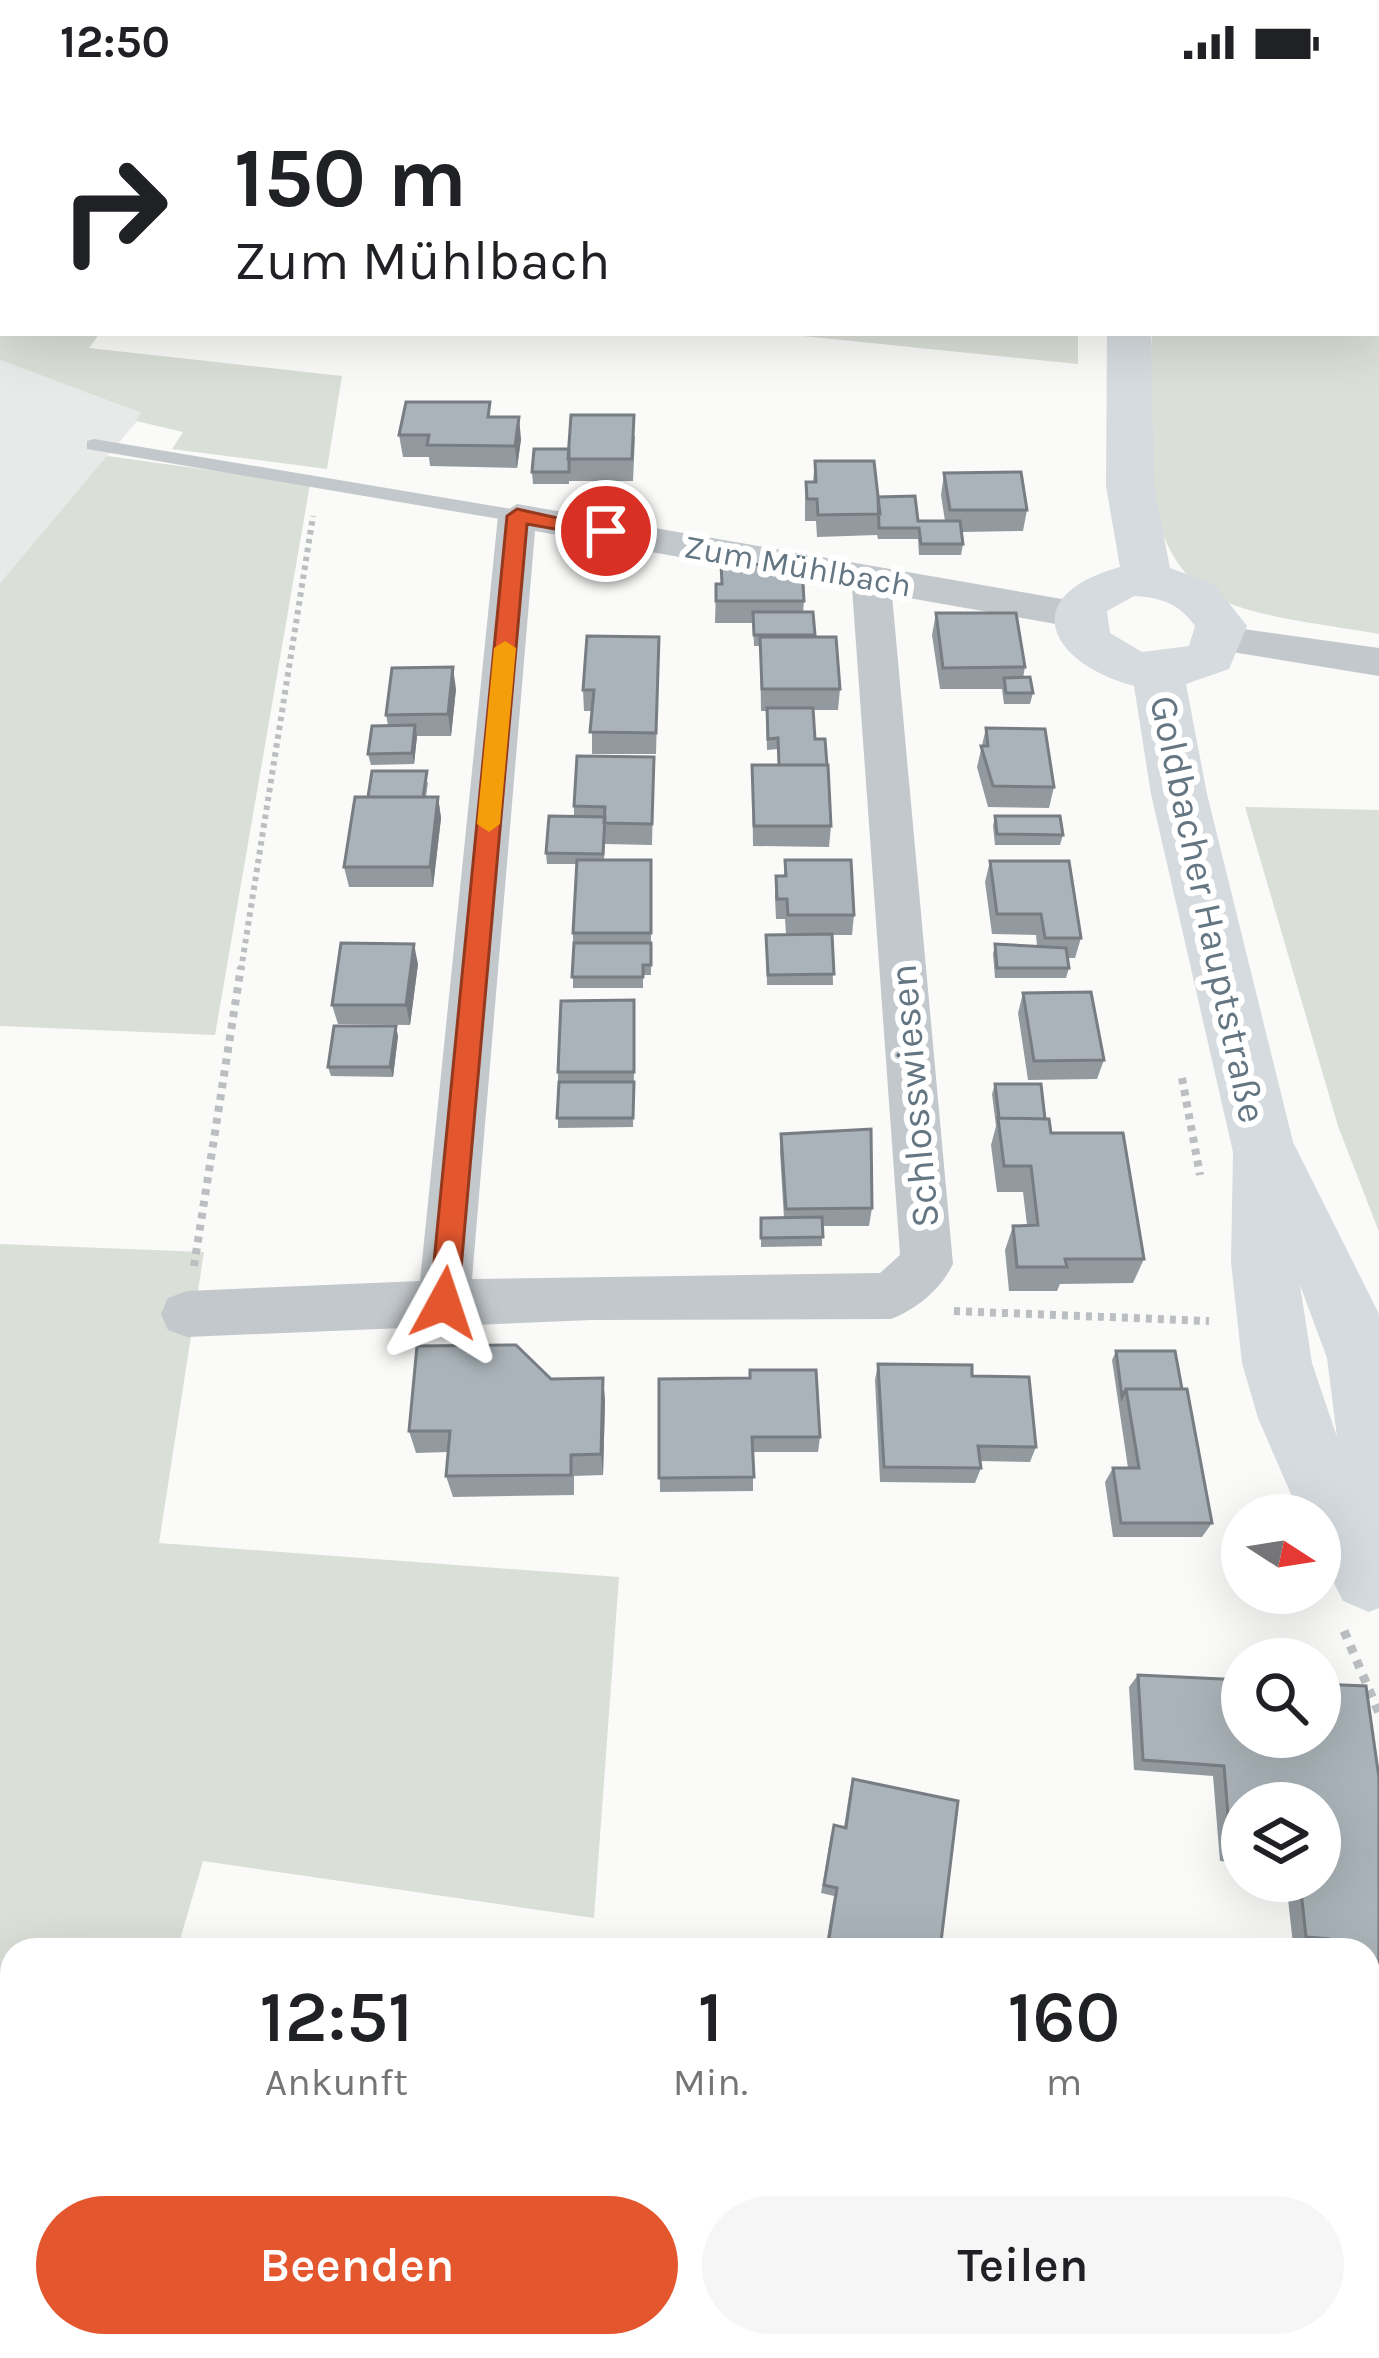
<!DOCTYPE html>
<html lang="de">
<meta charset="utf-8">
<style>
:root{--surface:#fff;--page:#f6f6f6;--text:#202124;--muted:#757577;--accent:#e4572e}
body{margin:0;font-family:Karla,sans-serif;background:var(--page);color:var(--text);height:100vh;display:flex;flex-direction:column;font-size:45px;white-space:nowrap}
*{box-sizing:border-box;margin:0}
p{font-size:39px;color:var(--muted)}
.icon{flex:none;width:66px;height:66px;fill:none;stroke:currentColor;stroke-width:2;stroke-linecap:round;stroke-linejoin:round}
.map{position:relative;flex:1;overflow:hidden}
.side{position:absolute;left:0px;top:1854px;width:1380px;height:420px;display:flex;flex-direction:column;background:var(--surface);border-radius:36px 36px 0 0;box-shadow:0 12px 48px #0002}
.side>*{flex:none}
.top-card{position:absolute;left:0px;top:0px;width:1380px;height:252px;box-shadow:0 12px 48px #0002;background:#fff;color:var(--text);overflow:hidden}
.needle{width:78px;rotate:102deg}
.controls{position:absolute;left:1221px;top:1410px;display:grid;gap:24px}
.controls a{display:grid;place-items:center;width:120px;height:120px;border-radius:50%;background:var(--surface);box-shadow:0 12px 48px #0002;font-size:60px}
.pin{position:absolute;display:grid;place-items:center;width:102px;height:102px;color:#fff;margin:-51px;border:6px solid #fff;border-radius:50%;box-shadow:0 3px 12px #0007}
.me{position:absolute;width:132px;margin:-66px;rotate:5deg;stroke-linejoin:round;filter:drop-shadow(0 0 9px #0008)}
.turn{display:flex;align-items:center;gap:42px;height:252px;padding:0 36px;font-size:54px}
.turn .icon{width:156px;height:156px;stroke-width:2.5}
.turn b{display:block;font-size:84px;line-height:102px}
.eta{display:flex;justify-content:space-evenly;align-items:center;height:204px;text-align:center}
.eta b{font-size:72px;font-weight:600;line-height:84px}
.action{display:flex;gap:24px;margin-top:auto;padding:24px 36px}
.action a{flex:1;height:138px;border-radius:72px;background:var(--accent);color:#fff;font-size:48px;font-weight:600;line-height:138px;text-align:center}
.action a+a{background:var(--page);color:var(--text)}
.status{display:flex;justify-content:space-between;align-items:center;height:84px;padding:0 60px;background:var(--surface);direction:ltr}
.status svg{height:33px;fill:currentColor}
.map>svg:first-child{display:block}
</style>
<div class="status"><b>12:50</b><svg viewBox="0 0 49 12"><path d="M0 12V9h3v3zM5 12V6h3v6zM10 12V3h3v9zM15 12V0h3v12zM26 1h20v11H26zM47 4h2v5h-2z"/></svg></div>
<div class="map">
<svg width="1379" height="2274" viewBox="0 0 1379 2274">
<rect width="100%" height="100%" fill="#fafaf8"/>
<path fill="#e8e9e9" d="M 0,276 L 143,330 L 0,499 Z"/>
<path fill="#dadfd7" d="M 0,0 L 1047,0 L 1047,3 L 3,3 L 3,249 L 100,249 L 89,264 L 342,292 L 327,385 L 172,365 L 183,348 L 136,337 L 141,329 L 0,276 Z
M 1115,0 L 1379,0 L 1379,550 C 1337,542 1260,534 1224,517 C 1130,474 1153,351 1151,266 L 1152,249 L 1377,249 L 1377,3 Z
M 773,249 L 1078,249 L 1078,280 Z
M 107,372 L 310,400 L 215,951 L 0,942 L 0,499 Z
M 1245,723 L 1379,726 L 1379,1148 L 1338,1042 Z
M 0,1160 L 204,1168 L 159,1459 L 619,1493 L 594,1834 L 203,1777 L 177,1866 L 12,1866 L 12,2063 L 0,2060 Z
M 0,2104 L 12,2107 L 12,2262 L 394,2262 L 394,2274 L 0,2274 Z"/>
<g fill="none" stroke-linecap="round" stroke-linejoin="round">
<path stroke="#bbbfc2" stroke-width="6" stroke-dasharray="4.5 4.5" stroke-linecap="butt" d="M 241,886 L 313,432"/>
<path stroke="#bbbfc2" stroke-width="8" stroke-dasharray="6 6" stroke-linecap="butt" d="M 1182,994 L 1200,1091
M 194,1182 L 241,883
M 954,1227 L 1209,1237"/>
<path stroke="#bbbfc2" stroke-width="9" stroke-dasharray="8 8" stroke-linecap="butt" d="M 1344,1547 L 1379,1629
M 0,2084 L 12,2087
M 812,2262 L 864,2274"/>
<path fill="#c3c8cc" fill-rule="evenodd" d="M 94,355 L 517,426 L 527,432 L 517,438 L 87,365 L 87,357 Z"/>
<path fill="#c3c8cc" fill-rule="evenodd" d="M 517,420 L 1079,518 L 1093,522 L 1099,531 L 1093,540 L 1079,544 L 892,511 L 953,1180 C 941,1205 917,1225 891,1235 L 591,1236 L 187,1253 L 168,1246 L 161,1230 L 168,1214 L 187,1207 L 420,1197 L 498,432 ZM 535,447 L 852,504 L 900,1171 L 880,1189 L 472,1195 Z
M 1221,542 L 1379,564 L 1379,592 L 1207,564 L 1201,555 L 1207,546 Z"/>
<path fill="#d6dbdf" fill-rule="evenodd" d="M 1068,0 L 1106,0 L 1108,3 L 1070,3 Z
M 1107,249 L 1151,249 L 1154,402 L 1170,484 L 1214,500 L 1247,542 L 1229,585 L 1186,600 L 1207,710 L 1293,1058 L 1379,1230 L 1379,1524 L 1369,1528 L 1343,1517 L 1320,1471 L 1320,1431 L 1300,1431 L 1258,1334 L 1242,1279 L 1231,1178 L 1233,1068 L 1151,710 L 1134,602 C 1049,579 1015,512 1120,483 L 1106,402 ZM 1134,512 C 1160,513 1180,520 1195,542 L 1189,562 L 1142,568 L 1110,549 L 1107,527 ZM 1300,1201 L 1327,1274 L 1337,1353 L 1312,1279 Z"/>
</g>
<path fill="#929a9f" d="M 491,333 L 521,355 L 517,384 L 430,382 L 429,373 L 403,373 L 399,351 Z
M 635,352 L 633,397 L 569,397 L 569,400 L 533,400 L 532,388 L 569,365 Z
M 815,377 L 918,437 L 945,437 L 941,411 L 944,389 L 1027,426 L 1023,447 L 961,448 L 963,460 L 961,471 L 919,471 L 918,455 L 878,455 L 877,451 L 817,453 L 816,437 L 805,437 L 805,420 L 806,398 L 813,398 Z
M 721,480 L 804,517 L 803,528 L 840,605 L 838,626 L 814,626 L 815,655 L 831,742 L 829,763 L 753,762 L 752,681 L 778,681 L 778,665 L 767,666 L 766,627 L 761,627 L 760,562 L 754,562 L 753,539 L 715,539 L 716,500 L 721,500 Z
M 936,529 L 1025,583 L 1023,594 L 1033,609 L 1030,620 L 1004,620 L 1002,605 L 940,605 L 932,551 Z
M 659,553 L 656,670 L 592,670 L 592,627 L 584,627 L 583,606 Z
M 456,605 L 451,652 L 417,652 L 414,680 L 371,681 L 368,670 L 388,641 L 386,631 Z
M 986,644 L 1054,703 L 1049,724 L 988,723 L 977,683 Z
M 654,673 L 652,761 L 605,760 L 605,756 L 604,776 L 651,776 L 651,891 L 643,891 L 643,904 L 573,904 L 573,849 L 577,780 L 547,780 L 546,769 L 574,732 L 574,722 Z
M 428,698 L 426,713 L 438,713 L 441,734 L 433,803 L 349,803 L 344,783 L 368,713 Z
M 995,732 L 1063,751 L 1060,761 L 995,761 L 993,742 Z
M 785,776 L 854,831 L 852,851 L 832,851 L 833,901 L 767,901 L 766,851 L 786,850 L 785,835 L 776,835 L 775,813 L 776,792 L 784,792 Z
M 990,777 L 1081,854 L 1075,874 L 1068,874 L 1069,884 L 1066,894 L 995,894 L 993,870 L 995,860 L 1037,862 L 1036,851 L 992,850 L 985,798 Z
M 418,880 L 410,941 L 338,940 L 332,921 Z
M 1023,909 L 1104,976 L 1097,995 L 1028,996 L 1018,929 Z
M 635,936 L 633,1043 L 558,1044 L 558,988 Z
M 398,952 L 393,993 L 331,992 L 328,983 Z
M 995,1000 L 1045,1035 L 1051,1049 L 1144,1175 L 1133,1199 L 1060,1200 L 1057,1207 L 1009,1207 L 1005,1166 L 1013,1142 L 1027,1141 L 1023,1108 L 997,1108 L 991,1061 L 996,1042 L 992,1010 Z
M 781,1050 L 872,1124 L 869,1142 L 822,1142 L 822,1162 L 761,1163 L 761,1134 L 784,1134 L 780,1068 Z
M 1116,1267 L 1182,1305 L 1212,1439 L 1202,1453 L 1113,1453 L 1105,1398 L 1113,1384 L 1128,1384 L 1112,1276 Z
M 878,1280 L 972,1292 L 1036,1363 L 1030,1378 L 980,1377 L 981,1384 L 975,1399 L 880,1398 L 875,1296 Z
M 603,1294 L 605,1317 L 603,1391 L 574,1392 L 574,1411 L 453,1413 L 446,1392 L 448,1368 L 416,1369 L 409,1347 L 551,1295 Z
M 659,1295 L 820,1353 L 818,1368 L 753,1368 L 753,1407 L 660,1408 Z
M 1138,1591 L 1242,1596 L 1242,1653 L 1320,1653 L 1320,1600 L 1366,1602 L 1379,1694 L 1379,2274 L 1251,2274 L 1250,2262 L 1368,2262 L 1368,1866 L 1316,1866 L 1316,1862 L 1293,1860 L 1286,1797 L 1320,1797 L 1320,1719 L 1242,1719 L 1242,1779 L 1220,1777 L 1213,1692 L 1134,1686 L 1129,1603 Z
M 853,1695 L 940,1866 L 825,1866 L 834,1812 L 821,1809 L 831,1750 L 834,1741 L 844,1743 L 850,1705 Z"/>
<path fill="#777d82" d="M 519,333 L 521,355 L 517,384 L 515,362 Z
M 453,583 L 456,605 L 451,652 L 448,630 Z
M 415,641 L 417,652 L 414,680 L 412,669 Z
M 438,713 L 441,734 L 433,803 L 430,783 Z
M 414,860 L 418,880 L 410,941 L 406,921 Z
M 396,942 L 398,952 L 393,993 L 390,983 Z
M 603,1294 L 605,1317 L 603,1391 L 601,1370 Z"/>
<path fill="#aab3b9" stroke="#777d82" stroke-width="3" d="M 406,318 L 490,318 L 488,333 L 519,333 L 515,362 L 427,361 L 429,351 L 399,351 Z
M 571,331 L 634,331 L 632,375 L 568,375 Z
M 534,365 L 569,365 L 569,388 L 532,388 Z
M 815,377 L 874,377 L 880,430 L 818,431 L 817,415 L 807,415 L 806,398 L 816,398 Z
M 1021,388 L 1027,426 L 950,426 L 944,389 Z
M 915,412 L 918,437 L 960,437 L 963,460 L 921,460 L 919,444 L 879,444 L 878,413 Z
M 721,480 L 802,481 L 804,517 L 716,517 L 716,500 L 722,500 Z
M 753,528 L 813,528 L 815,551 L 754,551 Z
M 936,529 L 1016,529 L 1025,583 L 943,584 Z
M 587,552 L 659,553 L 656,649 L 590,648 L 594,606 L 583,606 Z
M 760,553 L 836,553 L 840,605 L 762,605 Z
M 453,583 L 448,630 L 386,631 L 392,584 Z
M 1030,593 L 1033,609 L 1006,609 L 1004,594 Z
M 767,624 L 813,624 L 815,655 L 825,655 L 827,681 L 779,681 L 778,654 L 768,655 Z
M 415,641 L 412,669 L 368,670 L 372,642 Z
M 986,644 L 1045,645 L 1054,703 L 993,702 L 981,662 L 988,662 Z
M 577,672 L 654,673 L 652,740 L 604,739 L 605,723 L 574,722 Z
M 752,681 L 828,681 L 831,742 L 754,742 Z
M 372,687 L 427,687 L 423,713 L 368,713 Z
M 355,713 L 438,713 L 430,783 L 344,783 Z
M 549,732 L 605,733 L 603,770 L 546,769 Z
M 995,732 L 1060,732 L 1063,751 L 997,750 Z
M 577,776 L 651,776 L 651,849 L 573,849 Z
M 785,776 L 851,776 L 854,831 L 788,831 L 787,815 L 777,815 L 776,792 L 786,792 Z
M 990,777 L 1069,777 L 1081,854 L 1045,854 L 1041,830 L 997,830 Z
M 832,850 L 834,890 L 768,891 L 766,851 Z
M 341,859 L 414,860 L 406,921 L 332,921 Z
M 574,859 L 651,859 L 651,881 L 643,881 L 643,893 L 572,893 Z
M 995,860 L 1066,864 L 1069,884 L 997,884 Z
M 1091,908 L 1104,976 L 1034,977 L 1023,909 Z
M 634,916 L 634,988 L 558,988 L 561,917 Z
M 334,942 L 396,942 L 390,983 L 328,983 Z
M 559,998 L 634,998 L 633,1034 L 557,1034 Z
M 995,1000 L 1041,1000 L 1045,1035 L 999,1034 Z
M 998,1034 L 1049,1035 L 1051,1049 L 1123,1049 L 1144,1175 L 1065,1175 L 1067,1183 L 1017,1183 L 1013,1142 L 1038,1141 L 1031,1082 L 1004,1082 Z
M 871,1045 L 872,1124 L 786,1125 L 781,1050 Z
M 822,1133 L 823,1153 L 761,1154 L 761,1134 Z
M 516,1261 L 551,1295 L 603,1294 L 601,1370 L 571,1371 L 571,1391 L 446,1392 L 450,1347 L 409,1347 L 417,1262 Z
M 1116,1267 L 1175,1267 L 1182,1305 L 1126,1305 L 1122,1313 Z
M 878,1280 L 972,1281 L 972,1292 L 1029,1293 L 1036,1363 L 978,1362 L 981,1384 L 884,1383 Z
M 750,1286 L 816,1286 L 820,1353 L 752,1353 L 754,1393 L 659,1394 L 659,1295 L 750,1294 Z
M 1126,1305 L 1187,1305 L 1212,1439 L 1121,1439 L 1113,1384 L 1139,1384 Z
M 1138,1591 L 1242,1596 L 1242,1653 L 1320,1653 L 1320,1600 L 1366,1602 L 1379,1694 L 1379,2093 L 1368,2092 L 1368,1866 L 1331,1866 L 1329,1855 L 1306,1853 L 1300,1797 L 1320,1797 L 1320,1719 L 1242,1719 L 1242,1769 L 1231,1768 L 1224,1682 L 1143,1676 Z
M 853,1695 L 958,1717 L 940,1866 L 850,1866 L 828,1861 L 837,1804 L 824,1801 L 834,1741 L 846,1744 Z
M 1368,2093 L 1379,2094 L 1379,2173 L 1368,2172 Z
M 1368,2172 L 1379,2173 L 1379,2274 L 1264,2274 L 1263,2262 L 1368,2262 Z"/>
<path fill="#e4572e" stroke="#94391e" stroke-width="3" d="M 517,425 L 616,447 L 606,454 L 527,440 L 458,1219 L 444,1231 L 430,1219 L 507,432 Z"/>
<path fill="#f59e0b" d="M 505,557 L 516,564 L 500,740 L 489,748 L 477,740 L 494,564 Z"/>
<g text-anchor="middle" stroke-width="12" stroke-linejoin="round" paint-order="stroke">
<g font-size="33" fill="#657683" stroke="#fff">
<text transform="translate(798 481) rotate(10)" y="12">Zum Mühlbach</text>
</g>
<g font-size="39" fill="#657683" stroke="#fff">
<text transform="translate(1209 825) rotate(78)" y="14">Goldbacher Hauptstraße</text>
<text transform="translate(913 1012) rotate(-95)" y="14">Schlosswiesen</text>
</g>
</g>
</svg>
<div class="controls">
<a><svg class="needle" viewBox="-14 -14 28 28"><path d="M0-13l5 13h-10z" fill="#e53935"/><path d="M0 13l5-13h-10z" fill="#757577"/></svg></a>
<a><svg class="icon" aria-label="search" viewBox="0 0 24 24"><circle cx="10" cy="10" r="6"/><path d="M15 15l6 6"/></svg></a>
<a><svg class="icon" aria-label="layers" viewBox="0 0 24 24"><path d="M12 4l9 5-9 5-9-5zM3 14l9 5 9-5"/></svg></a>
</div>
<div class="pin" style="left:606px;top:447px;background:#d93025"><svg class="icon" aria-label="arrive" viewBox="0 0 24 24"><path d="M6 21V4h12l-3 4 3 4H6"/></svg></div>
<svg class="me" style="left:444px;top:1219px" viewBox="-20 -20 40 40"><path d="M0-17L14 15 0 8-14 15z" fill="#e4572e" stroke="#fff" stroke-width="4"/></svg>
<div class="top-card">
<div class="turn"><svg class="icon" aria-label="right" viewBox="0 0 24 24"><path d="M7 20v-9h11M14 6l5 5-5 5"/></svg><div><b>150 m</b>Zum Mühlbach</div></div>
</div>
<section class="side">
<div class="eta">
<div><b>12:51</b><p>Ankunft</p></div>
<div><b>1</b><p>Min.</p></div>
<div><b>160</b><p>m</p></div>
</div>
<div class="action"><a>Beenden</a><a>Teilen</a></div>
</section>
</div>
